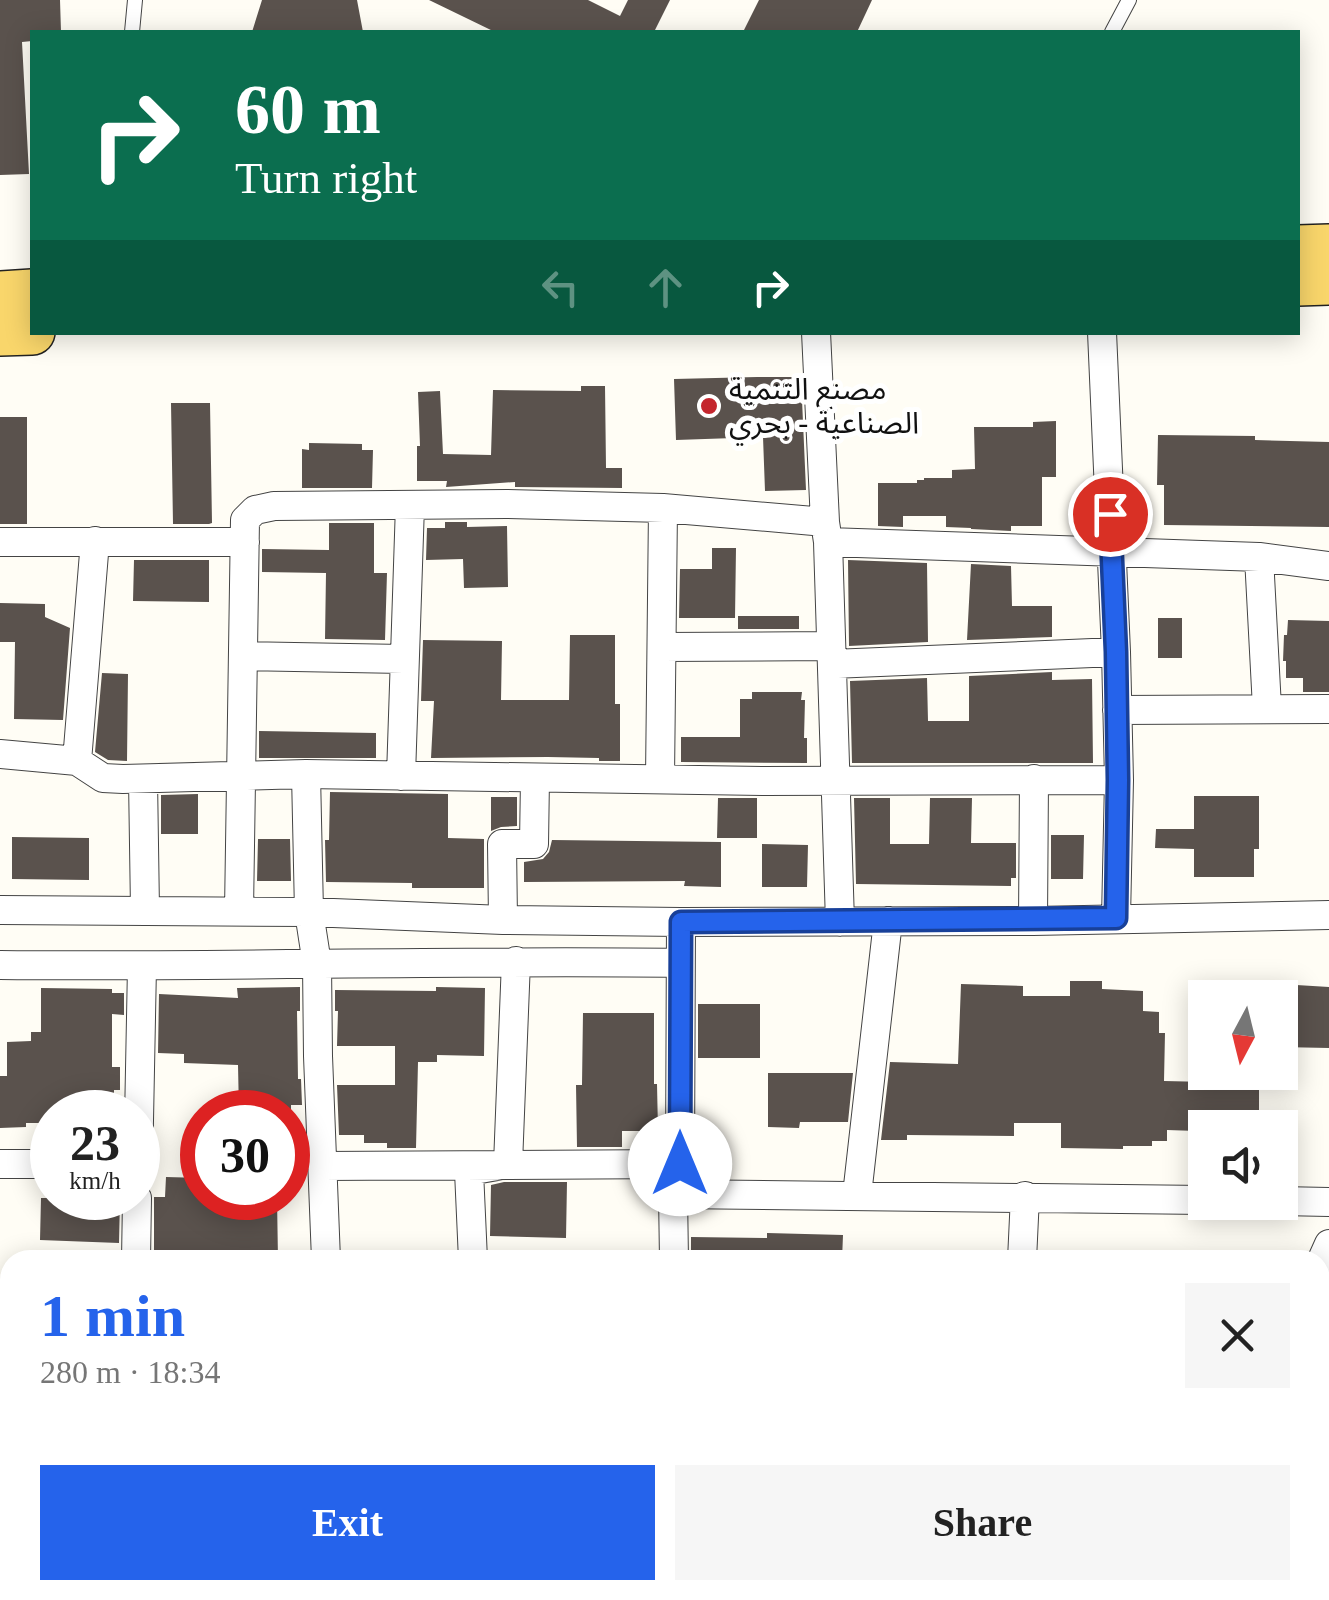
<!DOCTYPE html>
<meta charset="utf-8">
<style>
:root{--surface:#fff;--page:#f6f6f6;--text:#222;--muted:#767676;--accent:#2563eb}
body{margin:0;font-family:"Times New Roman","Noto Sans Arabic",serif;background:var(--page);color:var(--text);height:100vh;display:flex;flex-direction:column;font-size:38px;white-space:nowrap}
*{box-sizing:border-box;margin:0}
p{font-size:32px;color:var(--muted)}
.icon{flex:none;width:55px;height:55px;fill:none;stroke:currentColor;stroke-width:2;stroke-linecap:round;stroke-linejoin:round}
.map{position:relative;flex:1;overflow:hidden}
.details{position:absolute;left:0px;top:1250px;width:1330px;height:350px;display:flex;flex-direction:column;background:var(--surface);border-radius:30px 30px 0 0;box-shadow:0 5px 25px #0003}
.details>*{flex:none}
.banner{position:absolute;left:30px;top:30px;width:1270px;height:305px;border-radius:0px;box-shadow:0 5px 25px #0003;background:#0b6e4f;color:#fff;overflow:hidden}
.needle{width:65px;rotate:187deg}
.fabs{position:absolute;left:1188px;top:980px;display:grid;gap:20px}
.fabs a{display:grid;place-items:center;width:110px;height:110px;border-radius:0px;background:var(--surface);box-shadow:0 5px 25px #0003;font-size:50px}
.speed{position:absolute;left:30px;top:1090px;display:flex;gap:20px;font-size:50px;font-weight:700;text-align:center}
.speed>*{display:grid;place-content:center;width:130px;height:130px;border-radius:50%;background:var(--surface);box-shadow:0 5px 25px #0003;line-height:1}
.speed small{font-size:25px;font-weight:400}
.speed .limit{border:15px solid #d22;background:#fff;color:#111}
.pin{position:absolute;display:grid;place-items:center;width:85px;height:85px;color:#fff;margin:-42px;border:5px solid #fff;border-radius:50%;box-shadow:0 2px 10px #0007}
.me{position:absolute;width:110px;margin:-55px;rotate:0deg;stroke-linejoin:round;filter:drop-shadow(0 0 8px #0008)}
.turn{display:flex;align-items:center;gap:35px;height:210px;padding:0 40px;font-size:45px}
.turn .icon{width:130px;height:130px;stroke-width:2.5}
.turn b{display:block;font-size:70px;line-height:85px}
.lanes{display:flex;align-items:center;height:95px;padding:0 40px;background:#0003;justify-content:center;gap:50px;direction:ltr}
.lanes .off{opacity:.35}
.round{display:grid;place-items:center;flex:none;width:105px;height:105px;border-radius:0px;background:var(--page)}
.headline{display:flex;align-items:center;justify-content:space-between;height:170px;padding:0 40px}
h1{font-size:60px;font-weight:600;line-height:75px;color:var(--accent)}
.cta{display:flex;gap:20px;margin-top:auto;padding:20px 40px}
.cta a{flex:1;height:115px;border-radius:0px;background:var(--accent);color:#fff;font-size:40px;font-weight:600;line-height:115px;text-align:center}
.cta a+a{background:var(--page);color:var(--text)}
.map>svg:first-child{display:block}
</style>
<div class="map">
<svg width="1329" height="1600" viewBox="0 0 1329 1600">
<rect width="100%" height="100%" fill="#fffdf5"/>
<path fill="#5a524d" d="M 0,0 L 60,0 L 61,32 L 32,32 L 32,41 L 22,42 L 29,174 L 0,175 Z
M 262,0 L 357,0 L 363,32 L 252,32 Z
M 429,0 L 588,0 L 620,16 L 628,0 L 670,0 L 654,32 L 495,32 Z
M 759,0 L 872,0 L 857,32 L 743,32 Z
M 757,377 L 801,377 L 806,490 L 765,491 L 763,437 L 676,440 L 674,379 Z
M 581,386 L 605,386 L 606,468 L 622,468 L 622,488 L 515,487 L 515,482 L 446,487 L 447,481 L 417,481 L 417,446 L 420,446 L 418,392 L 440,391 L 443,454 L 491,455 L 493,390 L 581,391 Z
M 171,403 L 210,403 L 212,523 L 209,524 L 173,524 Z
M 0,417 L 27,417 L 27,524 L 0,524 Z
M 1056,421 L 1056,477 L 1042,477 L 1042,526 L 1011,526 L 1011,531 L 971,529 L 971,528 L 946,527 L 946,516 L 903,516 L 903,527 L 878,526 L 878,483 L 917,483 L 917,480 L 924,480 L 924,478 L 952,478 L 952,470 L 975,469 L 974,427 L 1033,427 L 1033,422 Z
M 1158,435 L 1255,436 L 1255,440 L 1329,442 L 1329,527 L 1164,525 L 1164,485 L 1157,485 Z
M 309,443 L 362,444 L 362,450 L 373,450 L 372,488 L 302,488 L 302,449 L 309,450 Z
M 445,522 L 467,522 L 467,527 L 507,526 L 508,587 L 464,588 L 463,559 L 426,560 L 427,528 L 445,528 Z
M 329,523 L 374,523 L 374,573 L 387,573 L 385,640 L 325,639 L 326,573 L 262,572 L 262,549 L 329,550 Z
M 712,548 L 736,548 L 735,618 L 679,618 L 680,569 L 712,569 Z
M 134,560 L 209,560 L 209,602 L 133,601 Z
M 848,560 L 927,563 L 928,642 L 849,646 Z
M 971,564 L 1011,566 L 1012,606 L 1052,606 L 1052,637 L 967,640 Z
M 0,603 L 45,604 L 45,617 L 70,628 L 63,720 L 14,719 L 15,642 L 0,642 Z
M 738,616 L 799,616 L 799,629 L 738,629 Z
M 1158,618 L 1182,618 L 1182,658 L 1158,658 Z
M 1288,620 L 1329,621 L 1329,692 L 1303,692 L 1303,678 L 1286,678 L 1286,661 L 1283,661 L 1284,635 L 1287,635 Z
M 570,635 L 615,635 L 615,704 L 620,704 L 620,761 L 599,761 L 599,758 L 548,757 L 431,758 L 434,701 L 421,701 L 423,640 L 502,641 L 501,700 L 569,700 Z
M 1052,672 L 1052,680 L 1092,679 L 1093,763 L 852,763 L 850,681 L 927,678 L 928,721 L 969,721 L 969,676 Z
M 102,673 L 128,674 L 127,761 L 108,760 L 95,752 Z
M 752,692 L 802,692 L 801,700 L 805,700 L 804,738 L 807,738 L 807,763 L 681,762 L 681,737 L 740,737 L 740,699 L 752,699 Z
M 259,731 L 376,733 L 376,758 L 259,758 Z
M 330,792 L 448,794 L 448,838 L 484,839 L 484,888 L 412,888 L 412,883 L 326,882 L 325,840 L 329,840 Z
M 198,794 L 198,834 L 161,834 L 161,795 Z
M 1194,796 L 1259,796 L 1259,849 L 1254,849 L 1254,877 L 1194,877 L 1194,849 L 1155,848 L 1156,829 L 1194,829 Z
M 491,797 L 517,797 L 517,826 L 501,827 L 491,831 Z
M 718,798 L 757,798 L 757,838 L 717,838 Z
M 854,798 L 890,798 L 890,844 L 929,844 L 930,798 L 972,798 L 971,843 L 1016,843 L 1016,878 L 1011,878 L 1011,886 L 856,884 Z
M 1051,835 L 1084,835 L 1083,879 L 1051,879 Z
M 12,837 L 89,838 L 89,880 L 12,879 Z
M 258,839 L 290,839 L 291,881 L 257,881 Z
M 552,840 L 721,842 L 721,887 L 684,886 L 685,881 L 524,882 L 524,862 L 543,859 L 549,852 Z
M 762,844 L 808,845 L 807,887 L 762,887 Z
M 1070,981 L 1102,981 L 1102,989 L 1143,991 L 1143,1011 L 1159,1012 L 1159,1033 L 1165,1033 L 1164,1081 L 1208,1082 L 1208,1075 L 1259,1075 L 1259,1128 L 1197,1128 L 1197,1131 L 1167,1130 L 1167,1141 L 1152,1141 L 1152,1146 L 1123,1146 L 1123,1149 L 1061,1148 L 1061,1123 L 1014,1123 L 1014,1136 L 907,1135 L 907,1140 L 881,1140 L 890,1062 L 958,1064 L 961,984 L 1023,986 L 1023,996 L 1070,996 Z
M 1280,984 L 1329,987 L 1329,1048 L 1280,1047 Z
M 300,987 L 300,1011 L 297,1011 L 298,1079 L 301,1079 L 302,1105 L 291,1105 L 291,1112 L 239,1112 L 238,1065 L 184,1063 L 184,1054 L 158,1053 L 159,994 L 238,998 L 237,988 Z
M 436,987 L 485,988 L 484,1056 L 437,1055 L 437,1062 L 418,1062 L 416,1148 L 387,1148 L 387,1143 L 364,1143 L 364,1135 L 339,1135 L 337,1085 L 395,1085 L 395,1046 L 337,1046 L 338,1011 L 335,1011 L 335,990 L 436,991 Z
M 41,988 L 112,989 L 112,993 L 124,993 L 124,1015 L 112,1014 L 112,1067 L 120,1067 L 120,1090 L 114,1090 L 114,1112 L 52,1112 L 52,1123 L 26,1123 L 26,1127 L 0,1128 L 0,1076 L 7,1076 L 7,1042 L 31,1041 L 31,1032 L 41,1032 Z
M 698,1004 L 760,1004 L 760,1058 L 698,1058 Z
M 583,1013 L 654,1013 L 654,1084 L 657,1084 L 658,1131 L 622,1131 L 622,1147 L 577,1147 L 576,1085 L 582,1085 Z
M 768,1073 L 853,1073 L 848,1122 L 800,1122 L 799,1128 L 768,1127 Z
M 166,1177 L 202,1178 L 202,1198 L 277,1198 L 278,1260 L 154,1260 L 154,1197 L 165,1197 Z
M 504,1182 L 567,1182 L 566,1238 L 490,1236 L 491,1185 Z
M 41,1198 L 120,1198 L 119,1243 L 40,1240 Z
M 767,1233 L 843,1235 L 842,1260 L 691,1260 L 691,1237 L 767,1238 Z"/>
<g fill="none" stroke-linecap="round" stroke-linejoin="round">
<g stroke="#444" stroke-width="16">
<path id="service" d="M 132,32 L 135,0
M 1112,32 L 1129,0"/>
</g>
<g stroke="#444" stroke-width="30">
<path id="minor" d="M 816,332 L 825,522 L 828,542 L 840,922
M 1102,332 L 1116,652 L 1119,780 L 1116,918
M 0,542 L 245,542
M 828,542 L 1259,557 L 1329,566
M 1259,557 L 1267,708
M 662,647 L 831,646
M 244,656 L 403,659
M 832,664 L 1116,652
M 1117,710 L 1329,709
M 0,754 L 77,761 L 103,778 L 123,779 L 306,774 L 762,781 L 1119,780
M 77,761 L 95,541
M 306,774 L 309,912 L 317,964 L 318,1056 L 326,1260
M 401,776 L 410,505
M 143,779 L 145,910
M 660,779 L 663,508
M 0,910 L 309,912 L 503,920 L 681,922 L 1033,921 L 1329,915
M 239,911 L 245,520 L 255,510 L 274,506 L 506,504 L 663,508 L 825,522
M 503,920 L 502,844 L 534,844 L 535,778
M 1033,921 L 1034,779
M 0,965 C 227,967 454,960 680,963
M 0,1164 L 52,1164
M 322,1166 L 680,1164
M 138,1172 L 142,966
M 673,1194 L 1205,1200
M 857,1195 L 888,921
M 1280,1201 L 1329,1202
M 136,1260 L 137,1198
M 473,1260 L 469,1171 L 508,1164 L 516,961
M 674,1260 L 673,1194 L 680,1164 L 681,922
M 1022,1260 L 1025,1196
M 1320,1264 L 1329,1244
M 0,1362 L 10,1362
M 130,1600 L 130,1590
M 338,1600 L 338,1590
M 829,1600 L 830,1590
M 962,1600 L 962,1590
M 1170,1600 L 1174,1590"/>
</g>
<g stroke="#222" stroke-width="48">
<path id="primary" d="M 1298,248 L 1329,247
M 1298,283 L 1329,282
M 0,294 L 32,292
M 0,333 L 32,332"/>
</g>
<use href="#service" stroke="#fff" stroke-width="14"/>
<use href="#minor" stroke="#fff" stroke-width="28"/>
<use href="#primary" stroke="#f9d66b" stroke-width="45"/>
<path stroke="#c4262e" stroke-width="8" d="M 1328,1600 L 1329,1599"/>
</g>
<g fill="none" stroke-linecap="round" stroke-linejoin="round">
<g stroke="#184099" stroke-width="25">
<path id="route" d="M 680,1164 L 681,922 L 1116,918 L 1118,780 L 1116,652 L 1110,514"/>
</g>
<use href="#route" stroke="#2563eb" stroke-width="18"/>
</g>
<circle fill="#c4262e" stroke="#fff" stroke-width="4" cx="709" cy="406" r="10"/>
<g text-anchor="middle" stroke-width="10" stroke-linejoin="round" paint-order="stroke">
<g font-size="30" fill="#111" stroke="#fff" text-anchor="start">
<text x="729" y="399">مصنع التنمية<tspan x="729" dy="34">الصناعية - بحري</tspan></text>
</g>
</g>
</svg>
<div class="fabs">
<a><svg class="needle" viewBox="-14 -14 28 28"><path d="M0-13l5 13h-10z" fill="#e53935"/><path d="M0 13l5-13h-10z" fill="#767676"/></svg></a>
<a><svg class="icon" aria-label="sound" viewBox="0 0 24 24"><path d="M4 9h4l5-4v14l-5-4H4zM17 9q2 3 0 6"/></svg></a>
</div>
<div class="speed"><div>23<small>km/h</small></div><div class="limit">30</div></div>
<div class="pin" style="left:1110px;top:514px;background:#d93025"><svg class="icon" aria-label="arrive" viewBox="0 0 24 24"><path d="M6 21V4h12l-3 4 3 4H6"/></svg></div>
<svg class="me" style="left:680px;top:1164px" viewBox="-20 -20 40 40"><circle r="19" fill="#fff"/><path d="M0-13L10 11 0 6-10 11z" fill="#2563eb"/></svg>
<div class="banner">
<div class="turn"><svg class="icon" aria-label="right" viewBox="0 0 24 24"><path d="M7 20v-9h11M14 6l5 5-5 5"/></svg><div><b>60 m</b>Turn right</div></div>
<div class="lanes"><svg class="icon off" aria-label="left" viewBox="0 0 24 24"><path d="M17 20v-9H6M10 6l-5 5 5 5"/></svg><svg class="icon off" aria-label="ahead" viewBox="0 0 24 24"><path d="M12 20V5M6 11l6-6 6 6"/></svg><svg class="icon" aria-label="right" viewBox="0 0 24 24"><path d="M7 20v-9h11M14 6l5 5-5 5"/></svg></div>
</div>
<section class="details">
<div class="headline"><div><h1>1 min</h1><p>280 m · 18:34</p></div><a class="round"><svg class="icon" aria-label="close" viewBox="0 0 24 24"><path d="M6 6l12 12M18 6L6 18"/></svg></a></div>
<div class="cta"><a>Exit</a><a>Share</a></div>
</section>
</div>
